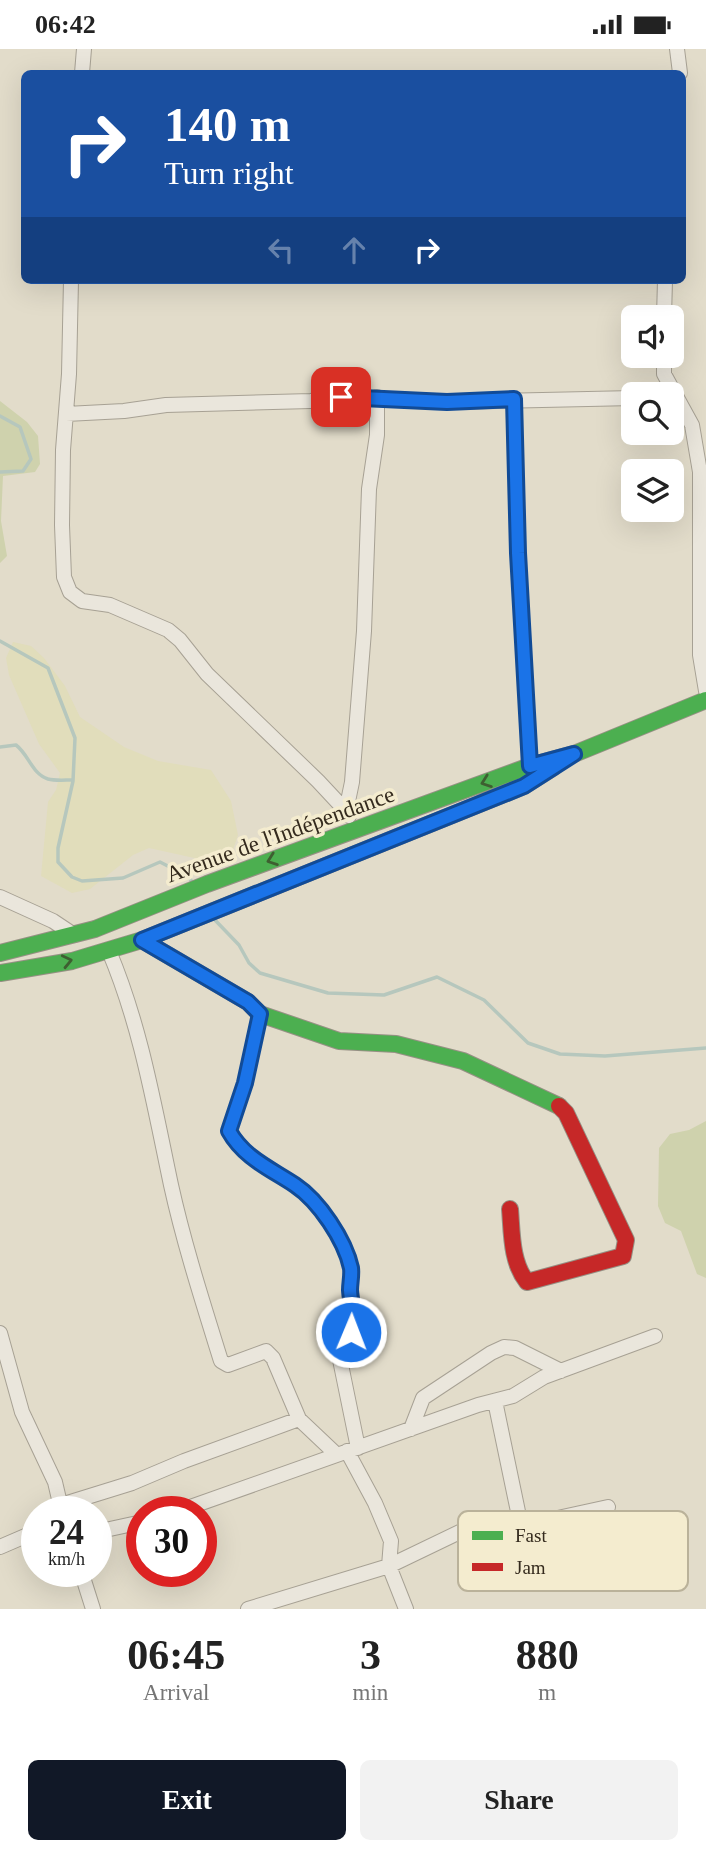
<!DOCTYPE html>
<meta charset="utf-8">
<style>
:root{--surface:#fff;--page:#f2f2f2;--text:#222;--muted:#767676;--accent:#111827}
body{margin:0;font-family:"Times New Roman",serif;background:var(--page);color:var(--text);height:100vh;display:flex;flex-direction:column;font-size:26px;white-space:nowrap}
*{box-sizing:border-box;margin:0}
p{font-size:23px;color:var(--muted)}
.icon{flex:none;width:38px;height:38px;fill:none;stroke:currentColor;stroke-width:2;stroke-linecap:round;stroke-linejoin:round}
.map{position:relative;height:1560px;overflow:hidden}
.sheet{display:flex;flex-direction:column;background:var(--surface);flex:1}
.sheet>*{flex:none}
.guide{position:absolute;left:21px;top:21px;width:665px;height:214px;border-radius:10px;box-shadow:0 7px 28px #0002;background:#1a4fa0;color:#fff;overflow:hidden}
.fabs{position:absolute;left:621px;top:256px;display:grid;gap:14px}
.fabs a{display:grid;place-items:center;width:63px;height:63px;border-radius:10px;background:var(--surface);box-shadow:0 7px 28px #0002;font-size:35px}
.speed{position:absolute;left:21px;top:1447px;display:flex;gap:14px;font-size:35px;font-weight:700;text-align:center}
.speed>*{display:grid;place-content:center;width:91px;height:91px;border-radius:50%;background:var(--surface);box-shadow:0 7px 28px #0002;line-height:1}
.speed small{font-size:18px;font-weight:400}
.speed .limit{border:10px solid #d22;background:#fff;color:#111}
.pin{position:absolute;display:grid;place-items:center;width:60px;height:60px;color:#fff;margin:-30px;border-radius:14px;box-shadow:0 4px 10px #0006}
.me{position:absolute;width:77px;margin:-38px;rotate:1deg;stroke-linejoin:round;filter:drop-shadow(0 0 5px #0008)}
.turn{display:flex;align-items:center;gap:24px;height:147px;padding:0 28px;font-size:32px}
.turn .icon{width:91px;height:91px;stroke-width:2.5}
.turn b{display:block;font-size:49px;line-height:60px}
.lanes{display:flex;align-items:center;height:66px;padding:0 28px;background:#0003;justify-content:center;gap:35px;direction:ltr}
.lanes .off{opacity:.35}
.eta{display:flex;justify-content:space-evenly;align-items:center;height:119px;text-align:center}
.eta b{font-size:42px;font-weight:700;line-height:49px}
.action{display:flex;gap:14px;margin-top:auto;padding:14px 28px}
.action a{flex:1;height:80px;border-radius:10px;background:var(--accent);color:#fff;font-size:28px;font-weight:700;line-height:80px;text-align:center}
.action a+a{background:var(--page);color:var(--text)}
.status{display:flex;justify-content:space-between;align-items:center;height:49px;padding:0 35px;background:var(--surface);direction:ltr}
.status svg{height:19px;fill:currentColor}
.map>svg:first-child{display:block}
</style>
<div class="status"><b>06:42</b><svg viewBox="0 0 49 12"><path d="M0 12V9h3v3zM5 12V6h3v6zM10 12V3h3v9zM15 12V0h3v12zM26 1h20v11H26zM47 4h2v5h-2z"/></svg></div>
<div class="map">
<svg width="706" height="1560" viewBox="0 0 706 1560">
<rect width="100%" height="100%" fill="#e2dcca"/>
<path fill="#e1ddbb" d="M 13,593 L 31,597 L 44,609 L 65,637 L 80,668 L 124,698 L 158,712 L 211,721 L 231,752 L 238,786 L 232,804 L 217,814 L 149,799 L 133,806 L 90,840 L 72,844 L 41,827 L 48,753 L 56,741 L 60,724 L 39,695 L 9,626 L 6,609 Z"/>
<path fill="#cfd2ad" d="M 0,352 L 27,373 L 38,387 L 40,415 L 35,423 L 3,427 L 1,472 L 7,507 L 0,514 Z
M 706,1072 L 706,1229 L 697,1225 L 681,1182 L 665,1174 L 658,1157 L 659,1099 L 670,1085 L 689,1081 Z"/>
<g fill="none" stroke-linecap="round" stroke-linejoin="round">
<path stroke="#b6c7bd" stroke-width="3.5" d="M 0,367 L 20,378 L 31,410 L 23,422 L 0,423
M 0,592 L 48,619 L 75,689 L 73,732 L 58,799 L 58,813 L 72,828 L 82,832 L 123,829 L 160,813 L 189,828 L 192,833
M 0,698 L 16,696 C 29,706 32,725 48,730 C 55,732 65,731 72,731
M 214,870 L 239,896 L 249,914 L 260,924 L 328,944 L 384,946 L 437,928 L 484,951 L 528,994 L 560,1005 L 605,1007 L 706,999"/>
<g stroke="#a7a194" stroke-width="16">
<path id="street" d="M 677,0 L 680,24
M 82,24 L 84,0
M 71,231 L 69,325 L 63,401 L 62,476 L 64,528 L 70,543 L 82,552 L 110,556 L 168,581 L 180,591 L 207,625 L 318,732 L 346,762
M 664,268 L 665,231
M 664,306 L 664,325 L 692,376 L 700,423 L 700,606 L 706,642
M 514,350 L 518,504 L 530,717
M 66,365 L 124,362 L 166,356 L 311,352 L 340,348 L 447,353 L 634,349
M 349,767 L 346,762 L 352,733 L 364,582 L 369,440 L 377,386 L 377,348
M 0,848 L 53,872 L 74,886
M 109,902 C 141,978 154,1056 171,1136 C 184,1195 203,1254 221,1312 L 228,1316 L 266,1302 L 273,1309 L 299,1370 L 336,1405
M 260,965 L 245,1034 L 229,1082 C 245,1109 271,1120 296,1137 C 318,1152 347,1194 351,1221 C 352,1228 350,1236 351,1243 C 351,1251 355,1261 355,1270 C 354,1284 339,1288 338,1301 L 358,1399
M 0,1284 L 22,1363 L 55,1433 L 62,1463
M 495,1352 L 521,1477
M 411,1380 L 423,1349 L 491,1304 L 504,1298 L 515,1299 L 561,1322
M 347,1402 L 375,1454 L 391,1492 L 389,1517 L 406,1560
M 61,1456 L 132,1434 L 184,1412 L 299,1370
M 176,1463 L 478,1356 L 513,1347 L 544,1328 L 655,1287
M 96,1483 L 142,1473
M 0,1498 L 37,1482
M 81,1522 L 93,1560
M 248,1560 L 389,1517 L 468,1479 L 521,1477 L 608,1458"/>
</g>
<g stroke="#969084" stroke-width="18">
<path id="fast" d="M 142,891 L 248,953 L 260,965 L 339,992 L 396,995 L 463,1012 L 559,1057
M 0,904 L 95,880 L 207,835 L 530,717 L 574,705 L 706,651
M 0,924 L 72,912 L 142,891 L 524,737 L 554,718"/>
</g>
<g stroke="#969084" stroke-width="18">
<path id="jam" d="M 510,1160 C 512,1184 511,1213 527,1233 L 623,1207 L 626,1191 L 566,1064 L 559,1057"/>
</g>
<use href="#street" stroke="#eae6dc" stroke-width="14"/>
<use href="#fast" stroke="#4caf50" stroke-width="16"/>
<use href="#jam" stroke="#c62828" stroke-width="16"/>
</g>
<defs><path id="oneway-chevron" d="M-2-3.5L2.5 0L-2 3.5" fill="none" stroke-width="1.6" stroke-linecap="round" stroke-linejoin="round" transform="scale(1.75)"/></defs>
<g stroke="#3e5f31">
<use href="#oneway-chevron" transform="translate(486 733) rotate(160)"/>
<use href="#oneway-chevron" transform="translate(272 811) rotate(160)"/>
<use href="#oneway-chevron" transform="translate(67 912) rotate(-13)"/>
</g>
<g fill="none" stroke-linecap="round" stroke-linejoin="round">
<g stroke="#114b97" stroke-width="18">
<path id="route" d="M 341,348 L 447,353 L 514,350 L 518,504 L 530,717 L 574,705 L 524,737 L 142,891 L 248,953 L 260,965 L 245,1034 L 229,1082 C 244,1109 271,1120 295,1136 C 319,1152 345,1191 351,1219 C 352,1226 350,1234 350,1241 C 351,1257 356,1267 351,1283"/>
</g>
<use href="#route" stroke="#1a73e8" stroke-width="12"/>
</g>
<g text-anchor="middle" stroke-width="7" stroke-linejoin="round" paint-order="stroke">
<g font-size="23" fill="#342a1d" stroke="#f4eccf">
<text transform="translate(280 785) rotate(-20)" y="8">Avenue de l'Indépendance</text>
</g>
</g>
<rect x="458" y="1462" width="230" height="80" rx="10" fill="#f4eccf" stroke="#bab29a" stroke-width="2"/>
<rect x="472" y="1482" width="31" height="9" fill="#4caf50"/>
<rect x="472" y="1514" width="31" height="8" fill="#c62828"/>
<g font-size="19" fill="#342a1d">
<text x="515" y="1493">Fast</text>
<text x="515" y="1525">Jam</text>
</g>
</svg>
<div class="fabs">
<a><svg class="icon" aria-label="sound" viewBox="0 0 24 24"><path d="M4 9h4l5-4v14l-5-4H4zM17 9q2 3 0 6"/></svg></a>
<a><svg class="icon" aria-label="search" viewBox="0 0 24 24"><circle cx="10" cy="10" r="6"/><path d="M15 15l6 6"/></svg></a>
<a><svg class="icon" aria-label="layers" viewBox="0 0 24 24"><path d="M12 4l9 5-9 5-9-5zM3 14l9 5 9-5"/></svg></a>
</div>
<div class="speed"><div>24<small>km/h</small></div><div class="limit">30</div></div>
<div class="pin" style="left:341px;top:348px;background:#d93025"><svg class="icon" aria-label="arrive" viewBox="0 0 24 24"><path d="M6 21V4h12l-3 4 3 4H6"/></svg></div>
<svg class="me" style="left:351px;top:1283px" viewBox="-20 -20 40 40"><circle r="17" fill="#1a73e8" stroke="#fff" stroke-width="3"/><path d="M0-11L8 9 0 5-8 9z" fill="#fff"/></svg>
<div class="guide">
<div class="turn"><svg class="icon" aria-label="right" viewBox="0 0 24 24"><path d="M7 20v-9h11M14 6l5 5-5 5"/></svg><div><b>140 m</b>Turn right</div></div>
<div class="lanes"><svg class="icon off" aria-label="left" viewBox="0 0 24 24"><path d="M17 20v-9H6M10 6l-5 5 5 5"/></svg><svg class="icon off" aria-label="ahead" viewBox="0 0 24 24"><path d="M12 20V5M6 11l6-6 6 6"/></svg><svg class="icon" aria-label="right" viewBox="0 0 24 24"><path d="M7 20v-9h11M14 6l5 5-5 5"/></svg></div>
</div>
</div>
<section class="sheet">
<div class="eta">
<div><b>06:45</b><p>Arrival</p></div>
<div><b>3</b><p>min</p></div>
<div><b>880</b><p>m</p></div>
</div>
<div class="action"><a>Exit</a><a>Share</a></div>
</section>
